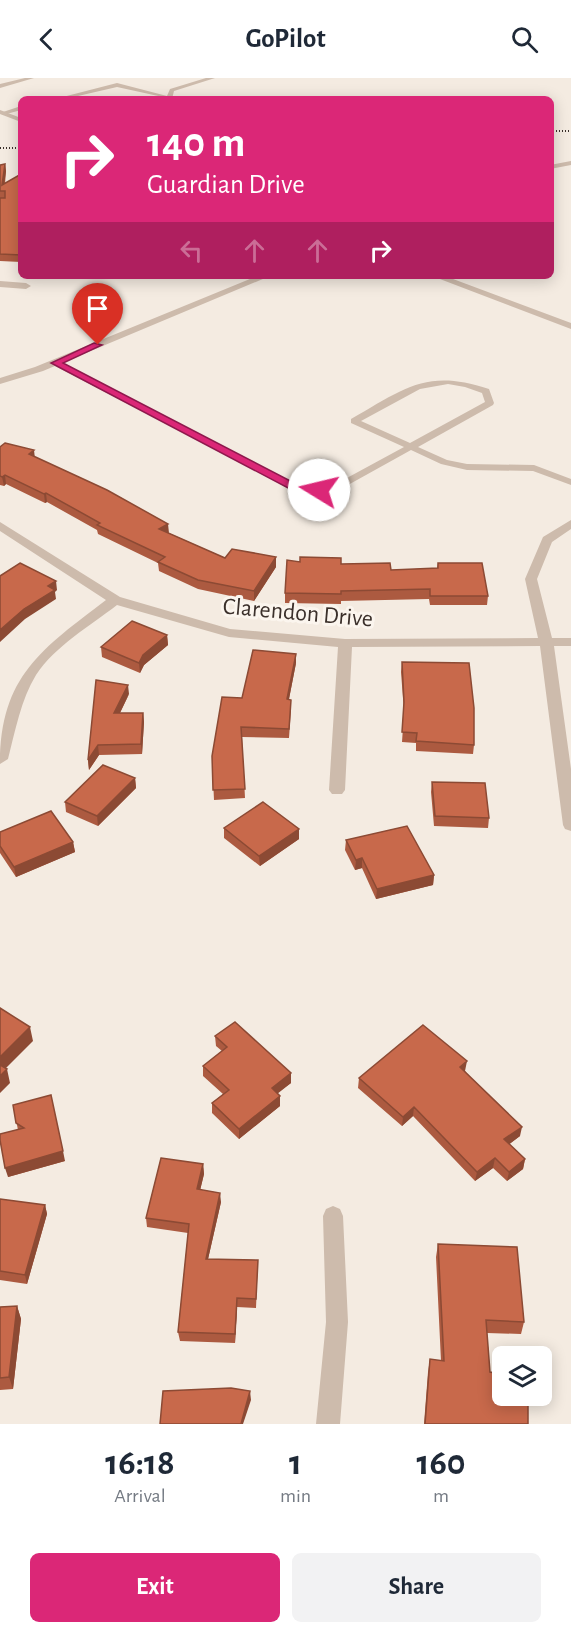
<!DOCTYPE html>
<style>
:root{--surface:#fff;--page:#f2f2f3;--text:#1f2937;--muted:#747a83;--accent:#db2777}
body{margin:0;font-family:"Alegreya Sans",sans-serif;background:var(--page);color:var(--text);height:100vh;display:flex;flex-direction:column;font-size:22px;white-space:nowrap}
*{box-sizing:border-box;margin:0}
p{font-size:20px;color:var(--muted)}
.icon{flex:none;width:33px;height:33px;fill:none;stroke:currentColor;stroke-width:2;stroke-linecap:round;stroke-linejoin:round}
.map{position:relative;height:1346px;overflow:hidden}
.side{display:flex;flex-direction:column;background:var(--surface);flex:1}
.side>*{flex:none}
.guide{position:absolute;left:18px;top:18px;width:536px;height:183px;border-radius:9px;box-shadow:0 3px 15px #0003;background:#db2777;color:#fff;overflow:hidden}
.tools{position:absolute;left:492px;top:1268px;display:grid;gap:12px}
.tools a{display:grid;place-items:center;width:60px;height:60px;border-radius:9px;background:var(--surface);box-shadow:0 3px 15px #0003;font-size:30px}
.pin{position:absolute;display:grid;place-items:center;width:51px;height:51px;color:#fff;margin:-62px -26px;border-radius:50% 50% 50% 0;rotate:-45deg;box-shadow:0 0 6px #0007}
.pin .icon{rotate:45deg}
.me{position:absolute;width:66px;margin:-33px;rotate:279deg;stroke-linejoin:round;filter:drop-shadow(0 0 4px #0008)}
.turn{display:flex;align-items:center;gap:21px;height:126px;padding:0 30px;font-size:27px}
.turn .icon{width:78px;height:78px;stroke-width:2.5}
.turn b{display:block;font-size:42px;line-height:51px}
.lanes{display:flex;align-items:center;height:57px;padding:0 30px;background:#0003;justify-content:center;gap:30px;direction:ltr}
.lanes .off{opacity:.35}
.eta{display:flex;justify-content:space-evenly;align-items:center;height:102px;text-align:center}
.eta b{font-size:36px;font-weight:600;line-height:42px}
.button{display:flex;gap:12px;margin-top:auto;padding:12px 30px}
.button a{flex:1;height:69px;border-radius:9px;background:var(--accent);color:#fff;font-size:24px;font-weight:600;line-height:69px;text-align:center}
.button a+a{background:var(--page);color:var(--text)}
header{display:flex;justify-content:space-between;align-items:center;height:78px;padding:0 30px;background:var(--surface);font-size:27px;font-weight:600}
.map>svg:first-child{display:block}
</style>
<header><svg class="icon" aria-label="back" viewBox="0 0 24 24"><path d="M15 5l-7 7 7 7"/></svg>GoPilot<svg class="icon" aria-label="search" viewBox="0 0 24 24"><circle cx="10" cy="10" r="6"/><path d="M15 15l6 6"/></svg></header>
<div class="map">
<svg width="571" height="1346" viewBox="0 0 571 1346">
<rect width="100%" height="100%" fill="#f4ebe1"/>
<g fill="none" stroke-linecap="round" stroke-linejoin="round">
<path fill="#cdbbac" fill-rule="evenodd" d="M 25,0 L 34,0 L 0,10 L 0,6 Z
M 206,0 L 215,0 L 174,13 L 172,21 L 117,9 L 65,21 L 55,21 L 117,5 L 167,18 L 170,11 Z
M 21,28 L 21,32 L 3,37 L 0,35 Z
M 53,283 L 59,283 L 298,407 L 319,409 L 334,407 L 404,369 L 351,345 L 351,341 C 404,311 426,290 489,311 L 494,325 L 493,327 L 418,369 L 447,382 L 467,386 L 534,387 L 571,401 L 571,407 L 533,393 L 467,392 L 441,386 L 411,372 L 339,412 L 319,415 L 296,413 L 53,287 ZM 448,306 L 465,309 L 482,315 L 485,324 L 410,365 L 361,343 L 420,311 Z"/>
<path fill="#cdbbac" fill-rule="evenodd" d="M 257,198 L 270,198 L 43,293 L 0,306 L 0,300 L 35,289 Z
M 0,203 L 26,205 L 31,208 L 26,211 L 0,209 Z
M 571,442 L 571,451 L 552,464 L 537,501 L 552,560 L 571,560 L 571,568 L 554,568 L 571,691 L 571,753 L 565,751 L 563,747 L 540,568 L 352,569 L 345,712 L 342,716 L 332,716 L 329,712 L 338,569 L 229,559 L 117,527 C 90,548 55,568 36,597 C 21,621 15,654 8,681 L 0,686 C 0,598 42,571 106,522 L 0,453 L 0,444 L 120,519 L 230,551 L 345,561 L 538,560 L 525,501 L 543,459 Z
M 333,1128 L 340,1131 L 343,1138 L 348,1244 L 340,1346 L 316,1346 L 326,1244 L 323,1138 L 326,1131 Z"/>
<path fill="#cdbbac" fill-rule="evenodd" d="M 0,32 L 21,40 L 21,44 L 0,36 Z
M 571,83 L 571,87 L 550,91 L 550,87 Z
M 432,198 L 445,198 L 571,245 L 571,251 Z"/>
<path stroke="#3b302b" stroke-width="2" stroke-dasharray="1 2" stroke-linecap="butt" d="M 550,53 L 571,53
M 0,70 L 21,70"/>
</g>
<path fill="#ac5a40" d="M 5,86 L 6,93 L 5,106 L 21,96 L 21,184 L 0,183 L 0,87 Z
M 0,369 L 35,379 L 169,455 L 225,480 L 276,489 L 254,523 L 198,511 L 159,493 L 158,485 L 98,456 L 97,452 L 47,424 L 45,425 L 6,406 L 4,408 L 0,407 Z
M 438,485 L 488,518 L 487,527 L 430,527 L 429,521 L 341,523 L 341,526 L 285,525 L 285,515 L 341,486 L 391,492 L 437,490 Z
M 167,557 L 168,567 L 144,587 L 140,595 L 102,579 L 101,569 Z
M 402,584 L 474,667 L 473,676 L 416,673 L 416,665 L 402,664 L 404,634 L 401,594 Z
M 296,585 L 289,621 L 291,631 L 289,660 L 242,659 L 245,720 L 214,722 L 212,678 L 242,620 Z
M 129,616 L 120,635 L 143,635 L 144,644 L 142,676 L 99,677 L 89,692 L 88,682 Z
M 135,700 L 136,710 L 98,748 L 66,734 L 65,724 Z
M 432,704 L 489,740 L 488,750 L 434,748 L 431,714 Z
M 224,750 L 299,761 L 260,788 L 224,760 Z
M 0,754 L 73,764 L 75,774 L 16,799 L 0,775 Z
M 346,762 L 434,797 L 433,807 L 376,821 L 362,790 L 355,792 L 345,772 Z
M 215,958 L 291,995 L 291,1005 L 277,1015 L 280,1018 L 280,1028 L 239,1061 L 212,1035 L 212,1025 L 223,1016 L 203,998 L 203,988 L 222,973 L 216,968 Z
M 465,993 L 520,1058 L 509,1066 L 525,1081 L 523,1091 L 507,1103 L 493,1090 L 475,1103 L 413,1038 L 402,1048 L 358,1010 L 359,1000 Z
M 13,1027 L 65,1083 L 8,1099 L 18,1052 Z
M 203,1086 L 204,1096 L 200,1112 L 221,1124 L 208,1181 L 258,1182 L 256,1230 L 237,1229 L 235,1265 L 180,1263 L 178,1254 L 188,1155 L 147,1149 L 146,1140 Z
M 0,1121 L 45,1127 L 47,1136 L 27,1206 L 0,1202 Z
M 438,1166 L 524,1244 L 521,1256 L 487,1255 L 490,1294 L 528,1346 L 424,1346 L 428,1294 L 430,1281 L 441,1283 L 436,1179 Z
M 17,1228 L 21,1241 L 13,1311 L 0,1312 L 0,1229 Z"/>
<path fill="#8c4a34" d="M 5,86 L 6,93 L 3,114 L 2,107 Z
M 34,372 L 35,381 L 29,376 Z
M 5,397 L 6,406 L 4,408 L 2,399 Z
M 46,415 L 47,424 L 45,425 L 44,416 Z
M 168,446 L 169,455 L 159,451 Z
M 276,479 L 276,489 L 254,523 L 254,513 Z
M 56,503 L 57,512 L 55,514 L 56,521 L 25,541 L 0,564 L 0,552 L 48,508 Z
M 167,557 L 168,567 L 144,587 L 140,595 L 139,585 L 143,577 Z
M 296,576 L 296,585 L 287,631 L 287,621 Z
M 128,607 L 129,616 L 115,645 L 114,635 Z
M 143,635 L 144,644 L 142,676 L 141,666 Z
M 98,667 L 99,677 L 89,692 L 88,682 Z
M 135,700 L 136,710 L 98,748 L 97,738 Z
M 299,751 L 299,761 L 260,788 L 259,778 Z
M 73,764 L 75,774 L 16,799 L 14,789 Z
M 362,780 L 362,790 L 355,792 L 356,782 Z
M 434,797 L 433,807 L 376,821 L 377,811 Z
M 30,949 L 33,963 L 0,996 L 0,979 Z
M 467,983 L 465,993 L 459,999 L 460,989 Z
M 7,991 L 10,1005 L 0,1015 L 0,998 Z
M 291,995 L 291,1005 L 272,1020 L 272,1010 Z
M 280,1018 L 280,1028 L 239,1061 L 239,1051 Z
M 414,1029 L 413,1038 L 402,1048 L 403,1039 Z
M 522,1049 L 520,1058 L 503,1071 L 504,1061 Z
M 63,1073 L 65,1083 L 8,1099 L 5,1090 Z
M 495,1080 L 493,1090 L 475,1103 L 477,1094 Z
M 525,1081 L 523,1091 L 507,1103 L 509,1094 Z
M 203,1086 L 204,1096 L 198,1121 L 197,1111 Z
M 220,1115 L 221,1124 L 206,1190 L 206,1181 Z
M 45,1127 L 47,1136 L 27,1206 L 25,1197 Z
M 237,1220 L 237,1229 L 235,1265 L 235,1256 Z
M 17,1228 L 21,1241 L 13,1311 L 9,1299 Z
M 250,1313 L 251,1322 L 243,1346 L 241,1346 Z"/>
<path fill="#c8694b" stroke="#8c4a34" stroke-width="1.5" d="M 5,86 L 2,107 L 21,96 L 21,177 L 0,176 L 0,120 L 5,120 L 5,113 L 0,113 L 0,87 Z
M 5,365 L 34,372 L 29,376 L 107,412 L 168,446 L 159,451 L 225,480 L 232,471 L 276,479 L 254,513 L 198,502 L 158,484 L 165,479 L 97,447 L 100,445 L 46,415 L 44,416 L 5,397 L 2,399 L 0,398 L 0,369 Z
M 300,479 L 341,480 L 341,486 L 390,485 L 391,492 L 438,490 L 438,485 L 482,485 L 488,518 L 430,518 L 430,511 L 341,513 L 341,516 L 285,515 L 287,482 L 300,484 Z
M 20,485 L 56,503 L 48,508 L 55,512 L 24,531 L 0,552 L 0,498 Z
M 132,543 L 167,557 L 143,577 L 139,585 L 101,569 Z
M 253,572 L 296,576 L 287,621 L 291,622 L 289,651 L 241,649 L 245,711 L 213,712 L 212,678 L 222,619 L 242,620 Z
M 402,584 L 469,585 L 474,630 L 474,667 L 416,663 L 417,655 L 402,654 L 404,624 Z
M 96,602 L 128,607 L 114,635 L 143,635 L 141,666 L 98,667 L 88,682 Z
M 103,687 L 135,700 L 97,738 L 65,724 Z
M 432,704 L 485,705 L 489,740 L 435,738 Z
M 263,724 L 299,751 L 259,778 L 224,750 Z
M 51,733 L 73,764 L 14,789 L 0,768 L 0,754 Z
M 407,748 L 434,797 L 377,811 L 362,780 L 356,782 L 346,762 Z
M 0,930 L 30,949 L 0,979 Z
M 235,944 L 291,995 L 272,1010 L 280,1018 L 239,1051 L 212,1025 L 229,1012 L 203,988 L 227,969 L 215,958 Z
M 423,947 L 467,983 L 460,989 L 522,1049 L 504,1061 L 525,1081 L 509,1094 L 495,1080 L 477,1094 L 414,1029 L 403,1039 L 359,1000 Z
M 0,987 L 7,991 L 0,998 Z
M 51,1017 L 63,1073 L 5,1090 L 0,1062 L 0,1056 L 24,1050 L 16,1045 L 13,1027 Z
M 161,1080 L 203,1086 L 197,1111 L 220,1115 L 206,1181 L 258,1182 L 256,1221 L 237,1220 L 235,1256 L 178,1254 L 189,1146 L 146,1140 Z
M 0,1121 L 45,1127 L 25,1197 L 0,1193 Z
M 438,1166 L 517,1169 L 524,1244 L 486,1242 L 490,1294 L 502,1296 L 502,1317 L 528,1317 L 528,1346 L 425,1346 L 430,1281 L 444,1283 Z
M 17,1228 L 9,1299 L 0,1300 L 0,1229 Z
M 231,1310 L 250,1313 L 241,1346 L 160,1346 L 163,1313 Z"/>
<path fill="#db2777" stroke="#8e194d" stroke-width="1.5" d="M 94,265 L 102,267 L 63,285 L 298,407 L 319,409 L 324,412 L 319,415 L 292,412 L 51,285 Z"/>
<g text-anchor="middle" stroke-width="6" stroke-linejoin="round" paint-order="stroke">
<g font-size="24" fill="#3b302b" stroke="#fbf5ee">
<text transform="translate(298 534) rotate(5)" y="8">Clarendon Drive</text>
</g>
</g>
</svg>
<div class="tools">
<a><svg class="icon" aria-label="layers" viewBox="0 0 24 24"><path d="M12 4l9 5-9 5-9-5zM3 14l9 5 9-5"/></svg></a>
</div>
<div class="pin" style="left:98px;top:267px;background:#d93025"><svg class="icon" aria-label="arrive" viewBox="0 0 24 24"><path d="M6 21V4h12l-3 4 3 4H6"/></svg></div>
<svg class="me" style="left:319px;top:412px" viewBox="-20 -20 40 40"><circle r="19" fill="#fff"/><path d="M0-13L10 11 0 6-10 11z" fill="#db2777"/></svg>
<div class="guide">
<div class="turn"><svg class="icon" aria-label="right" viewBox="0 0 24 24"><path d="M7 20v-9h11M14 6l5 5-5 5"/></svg><div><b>140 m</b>Guardian Drive</div></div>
<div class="lanes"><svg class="icon off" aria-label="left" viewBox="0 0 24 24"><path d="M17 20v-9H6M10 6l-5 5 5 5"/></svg><svg class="icon off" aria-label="ahead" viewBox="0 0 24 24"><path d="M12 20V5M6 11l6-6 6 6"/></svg><svg class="icon off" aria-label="ahead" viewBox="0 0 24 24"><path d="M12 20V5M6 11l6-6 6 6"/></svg><svg class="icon" aria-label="right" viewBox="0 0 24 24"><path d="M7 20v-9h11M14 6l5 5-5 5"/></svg></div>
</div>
</div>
<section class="side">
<div class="eta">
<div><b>16:18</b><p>Arrival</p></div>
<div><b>1</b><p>min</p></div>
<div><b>160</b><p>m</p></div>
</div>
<div class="button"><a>Exit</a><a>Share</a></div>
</section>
